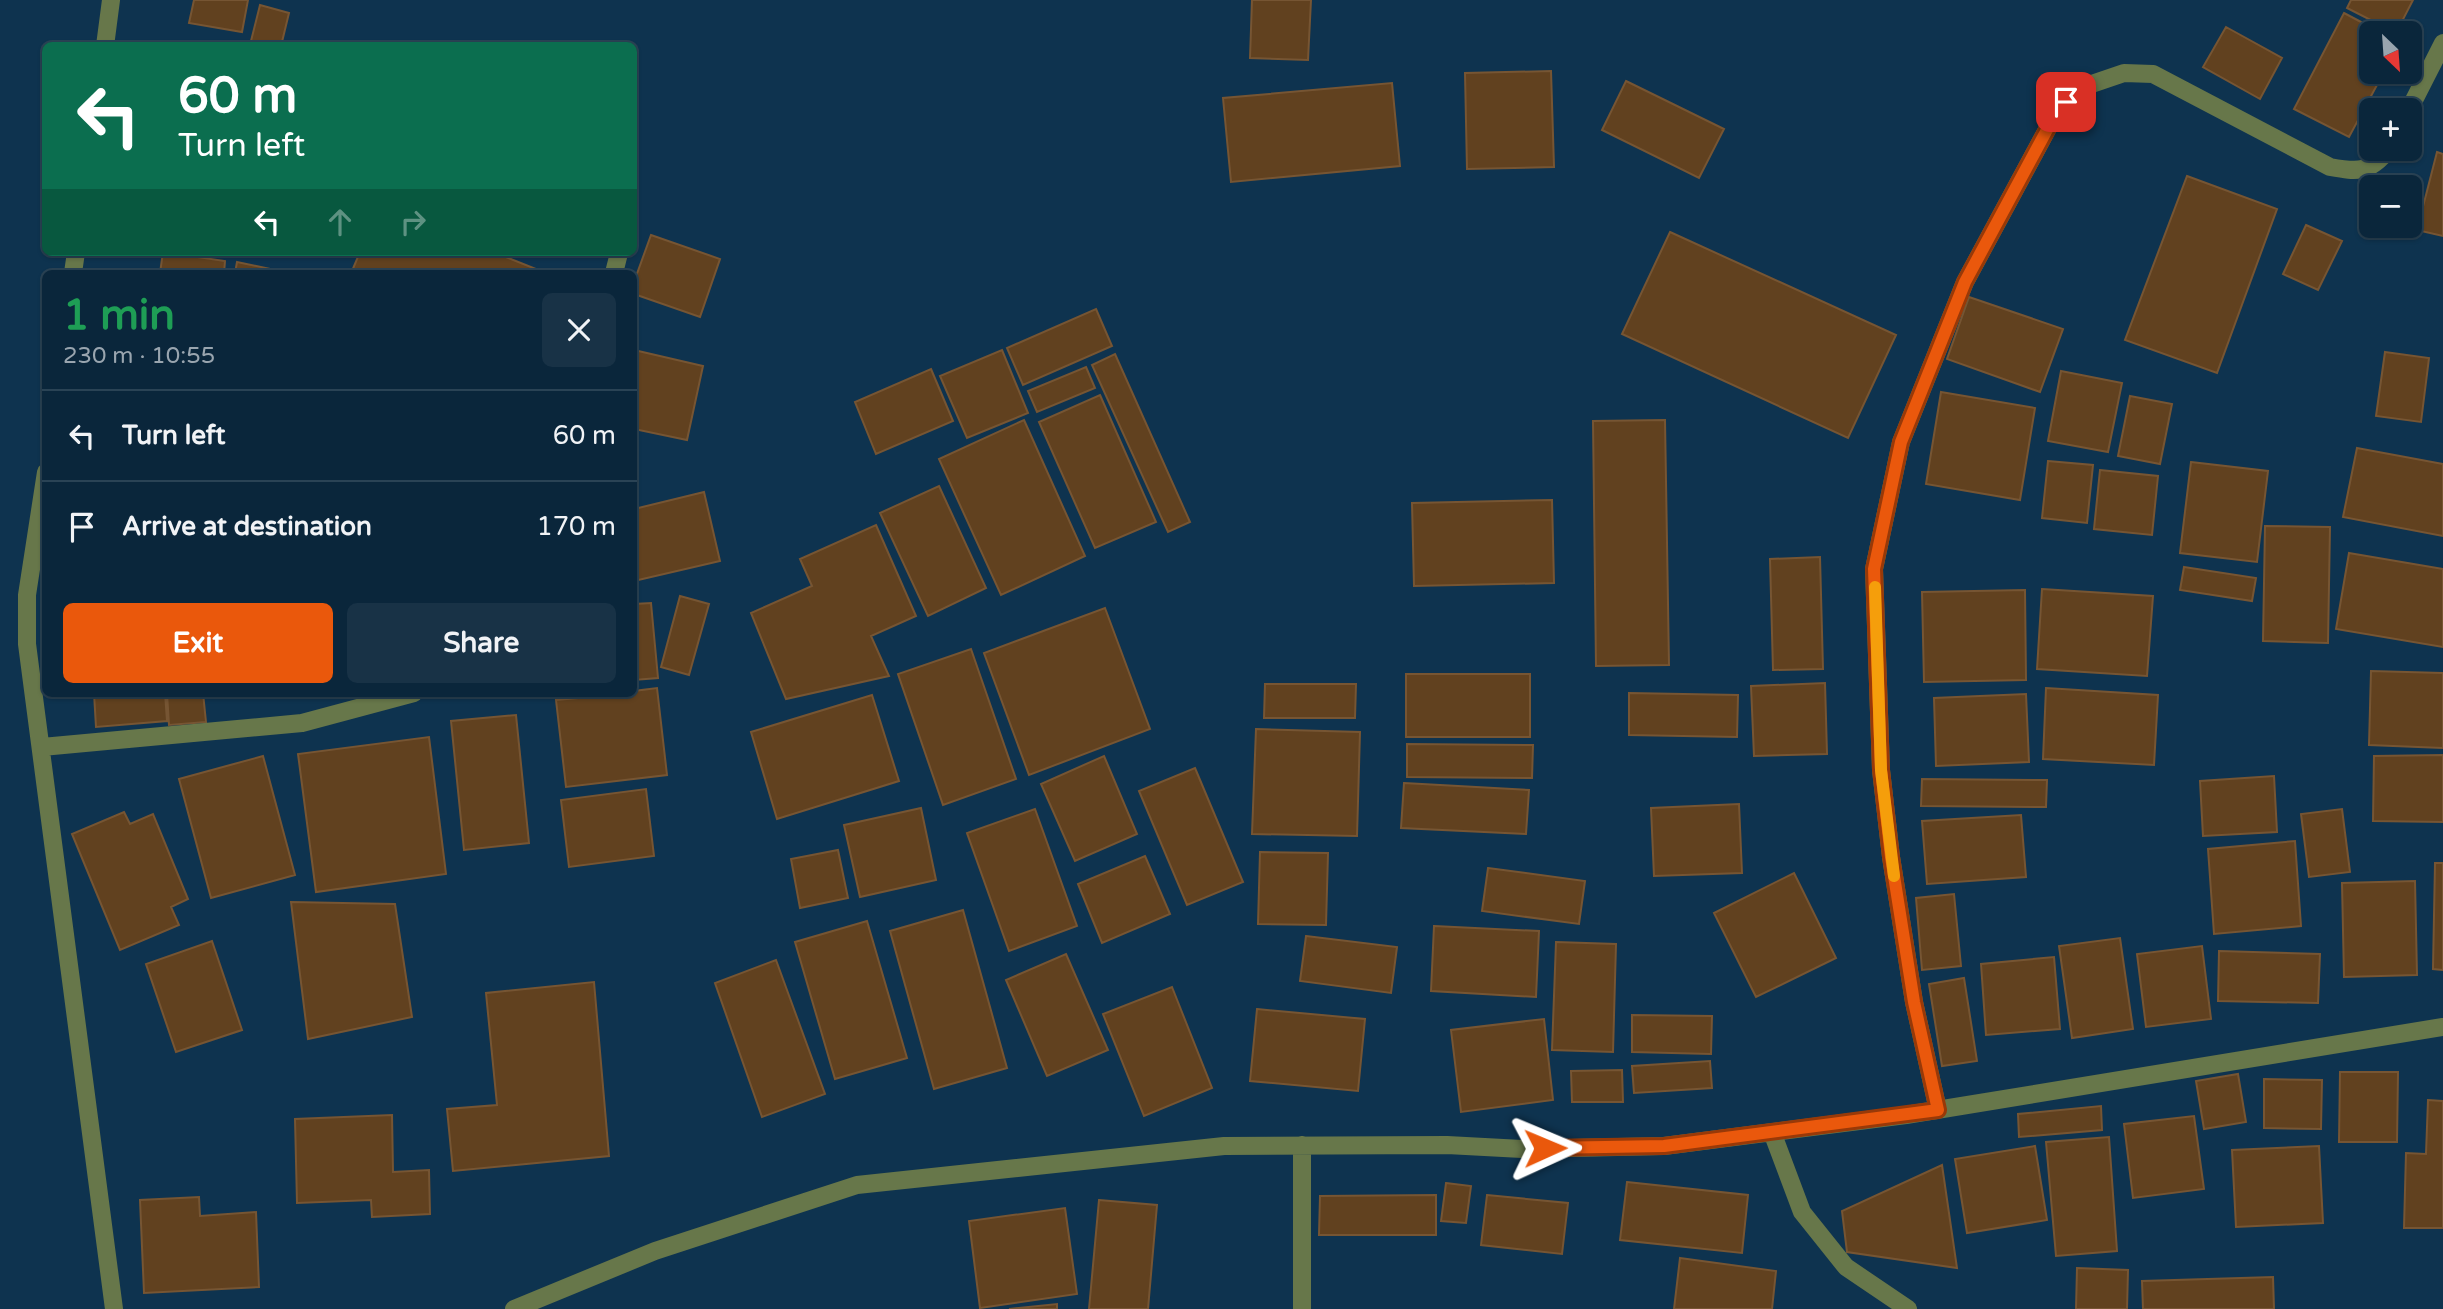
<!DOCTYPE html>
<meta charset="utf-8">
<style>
:root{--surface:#0a263b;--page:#183246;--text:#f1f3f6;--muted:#99a5af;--line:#2a4355;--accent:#ea580c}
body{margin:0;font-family:"Varela Round",sans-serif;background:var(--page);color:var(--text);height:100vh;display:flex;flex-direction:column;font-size:26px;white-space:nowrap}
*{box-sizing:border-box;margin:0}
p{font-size:23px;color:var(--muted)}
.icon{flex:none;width:38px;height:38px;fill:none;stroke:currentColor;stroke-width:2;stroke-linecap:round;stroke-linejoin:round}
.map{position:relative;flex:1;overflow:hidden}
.details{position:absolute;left:42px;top:270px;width:595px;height:427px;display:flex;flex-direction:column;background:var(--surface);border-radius:10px;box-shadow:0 2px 5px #0004,0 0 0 2px var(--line)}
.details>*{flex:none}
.top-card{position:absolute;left:42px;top:42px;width:595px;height:214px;border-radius:10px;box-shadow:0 2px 5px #0004,0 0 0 2px var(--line);background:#0b6e4f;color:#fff;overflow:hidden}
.needle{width:46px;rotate:155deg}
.fabs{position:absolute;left:2359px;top:21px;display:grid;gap:14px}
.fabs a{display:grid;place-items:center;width:63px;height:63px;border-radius:10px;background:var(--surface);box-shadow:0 2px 5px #0004,0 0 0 2px var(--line);font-size:35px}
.pin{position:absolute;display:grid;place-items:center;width:60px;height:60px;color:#fff;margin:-30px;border-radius:14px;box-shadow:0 4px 10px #0006}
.me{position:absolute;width:77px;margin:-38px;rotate:89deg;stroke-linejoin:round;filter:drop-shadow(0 0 5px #0008)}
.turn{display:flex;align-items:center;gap:24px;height:147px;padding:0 21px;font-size:32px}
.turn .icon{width:91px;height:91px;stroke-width:2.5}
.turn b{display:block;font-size:49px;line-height:60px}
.lanes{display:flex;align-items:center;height:66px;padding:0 21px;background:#0003;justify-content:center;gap:35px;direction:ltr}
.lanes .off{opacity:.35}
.round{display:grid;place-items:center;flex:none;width:74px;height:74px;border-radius:10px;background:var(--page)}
.summary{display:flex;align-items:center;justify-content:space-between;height:119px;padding:0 21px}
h1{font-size:42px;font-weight:700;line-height:52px;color:#1e9e55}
.cta{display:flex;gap:14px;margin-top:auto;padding:14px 21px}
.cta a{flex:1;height:80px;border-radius:10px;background:var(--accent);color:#fff;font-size:28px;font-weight:700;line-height:80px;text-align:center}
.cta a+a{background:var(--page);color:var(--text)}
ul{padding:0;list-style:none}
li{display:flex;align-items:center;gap:21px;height:91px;padding:0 21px;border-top:2px solid var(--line)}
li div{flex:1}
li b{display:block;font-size:26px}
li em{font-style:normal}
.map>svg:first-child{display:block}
</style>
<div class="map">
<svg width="2443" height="1309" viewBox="0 0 2443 1309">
<rect width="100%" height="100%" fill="#0e334f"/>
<path fill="#61411f" stroke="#765533" stroke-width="2" d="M 194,0 L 248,0 L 242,32 L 189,23 Z
M 1252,0 L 1311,0 L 1308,60 L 1250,58 Z
M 2351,0 L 2413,0 L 2396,33 L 2347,8 Z
M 260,5 L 289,13 L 281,46 L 251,41 Z
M 2344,13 L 2382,33 L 2371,33 L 2371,72 L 2384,72 L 2349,137 L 2294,109 Z
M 2226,27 L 2282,58 L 2260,99 L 2203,67 Z
M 1551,71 L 1554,167 L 1467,169 L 1465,73 Z
M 1626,81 L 1724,129 L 1699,178 L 1602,130 Z
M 1392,83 L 1400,166 L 1231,182 L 1223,98 Z
M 2437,152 L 2443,154 L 2443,236 L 2417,230 Z
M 2187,176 L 2277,209 L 2217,373 L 2125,340 Z
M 2306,225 L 2342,241 L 2318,290 L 2283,274 Z
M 1670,232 L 1896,335 L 1848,438 L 1622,334 Z
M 651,235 L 720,259 L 700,317 L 634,294 L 634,282 Z
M 163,252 L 225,261 L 224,273 L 160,273 Z
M 360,252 L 493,252 L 541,271 L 540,273 L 358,273 L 352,271 Z
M 237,262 L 289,273 L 235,273 Z
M 1969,297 L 2063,329 L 2040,392 L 1947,359 Z
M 1096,309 L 1112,346 L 1023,385 L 1007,348 Z
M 634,350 L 703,366 L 687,440 L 634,429 Z
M 1002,350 L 1028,413 L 967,438 L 940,376 Z
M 2385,352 L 2429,358 L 2421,422 L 2376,416 Z
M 1115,354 L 1190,522 L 1168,532 L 1092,365 Z
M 1086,367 L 1095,388 L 1037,412 L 1028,391 Z
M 931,369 L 953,421 L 876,454 L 855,402 Z
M 2061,371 L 2122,383 L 2108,452 L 2048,441 Z
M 1941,392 L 2035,408 L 2020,500 L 1926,484 Z
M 1100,395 L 1156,522 L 1095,548 L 1039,422 Z
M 2130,396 L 2172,404 L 2160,464 L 2118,456 Z
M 1024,420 L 1085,556 L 1001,595 L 939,459 Z
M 1665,420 L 1669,665 L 1596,666 L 1593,421 Z
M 2357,448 L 2443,464 L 2443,536 L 2343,517 Z
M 2048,461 L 2093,465 L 2087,523 L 2042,518 Z
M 2191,462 L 2268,471 L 2257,562 L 2180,553 Z
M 2100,470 L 2158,476 L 2152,535 L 2094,529 Z
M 939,486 L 986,588 L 928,616 L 880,513 Z
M 704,492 L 720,561 L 634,581 L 634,509 Z
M 1552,500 L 1554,583 L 1414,586 L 1412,503 Z
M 876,525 L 916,616 L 871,636 L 889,676 L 786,699 L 751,613 L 812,586 L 800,559 Z
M 2265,526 L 2330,527 L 2328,643 L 2263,641 Z
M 2349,553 L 2443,569 L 2443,647 L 2336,629 Z
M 1820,557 L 1823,669 L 1773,670 L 1770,559 Z
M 2184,567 L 2256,578 L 2252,601 L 2180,590 Z
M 2042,589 L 2153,596 L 2147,676 L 2037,669 Z
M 2025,590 L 2026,680 L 1924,682 L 1922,592 Z
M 680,596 L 709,604 L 689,675 L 661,667 Z
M 651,603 L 658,678 L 634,680 L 634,604 Z
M 1105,608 L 1150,729 L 1029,775 L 984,653 Z
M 971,649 L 1016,779 L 943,805 L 898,674 Z
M 2371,671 L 2443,673 L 2443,748 L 2369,745 Z
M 1406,674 L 1530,674 L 1530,737 L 1406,737 Z
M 1825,683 L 1827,754 L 1754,756 L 1751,686 Z
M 1265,684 L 1356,684 L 1355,718 L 1264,718 Z
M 657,688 L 667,775 L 566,787 L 556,700 L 634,693 L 634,691 Z
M 2046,688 L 2158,695 L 2154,765 L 2043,759 Z
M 94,693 L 165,693 L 167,721 L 96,727 Z
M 167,693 L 203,693 L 206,722 L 169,725 Z
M 1629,693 L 1738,695 L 1737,737 L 1629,735 Z
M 2026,694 L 2029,762 L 1936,766 L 1934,698 Z
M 872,695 L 899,781 L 777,819 L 751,732 Z
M 516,715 L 529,843 L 464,850 L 451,721 Z
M 1256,729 L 1360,732 L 1357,836 L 1252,834 Z
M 429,737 L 446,874 L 316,892 L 298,754 Z
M 1407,744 L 1533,745 L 1532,778 L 1407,777 Z
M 2443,755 L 2443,822 L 2373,821 L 2374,756 Z
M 263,756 L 295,875 L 211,898 L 179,779 Z
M 1104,756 L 1137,834 L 1075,861 L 1041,784 Z
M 1195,768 L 1243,882 L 1187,905 L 1139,791 Z
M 2274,776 L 2277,832 L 2203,836 L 2200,781 Z
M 1922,779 L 2047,780 L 2046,807 L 1921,806 Z
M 1404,783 L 1529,790 L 1526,834 L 1401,828 Z
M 646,789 L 654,856 L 569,867 L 561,800 Z
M 1739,804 L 1742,873 L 1654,876 L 1651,808 Z
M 921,808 L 936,880 L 860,897 L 844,825 Z
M 1035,809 L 1077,926 L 1009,951 L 967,833 Z
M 2342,809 L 2350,872 L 2309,877 L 2301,814 Z
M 124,812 L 130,824 L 153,814 L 188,899 L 171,907 L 179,925 L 120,950 L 72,834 Z
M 2021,815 L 2026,877 L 1927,884 L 1922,821 Z
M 2295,841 L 2301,926 L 2214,934 L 2208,849 Z
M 838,850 L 848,898 L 800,908 L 791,859 Z
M 1260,852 L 1328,853 L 1326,925 L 1258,924 Z
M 1145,856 L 1170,914 L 1102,943 L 1078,884 Z
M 2435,863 L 2443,863 L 2443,970 L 2433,969 Z
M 1488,868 L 1585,881 L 1579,924 L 1482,911 Z
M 1794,873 L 1836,958 L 1756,997 L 1714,913 Z
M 2415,881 L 2417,975 L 2344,977 L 2342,883 Z
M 1954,894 L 1961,966 L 1922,970 L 1916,898 Z
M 291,902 L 395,904 L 412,1017 L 308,1039 Z
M 963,910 L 1007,1068 L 934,1089 L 890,931 Z
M 867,921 L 907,1058 L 835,1079 L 795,942 Z
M 1434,926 L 1539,931 L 1536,997 L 1431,991 Z
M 1306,936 L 1397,947 L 1391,993 L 1300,981 Z
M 2120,938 L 2133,1029 L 2072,1038 L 2059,946 Z
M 212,941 L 242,1030 L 176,1052 L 146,964 Z
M 1556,942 L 1616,944 L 1613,1052 L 1552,1050 Z
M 2202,946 L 2211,1019 L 2146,1027 L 2137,954 Z
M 2219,951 L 2320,954 L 2318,1003 L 2218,1001 Z
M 1066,954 L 1108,1050 L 1047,1076 L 1006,980 Z
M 2054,957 L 2060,1029 L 1986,1035 L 1981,964 Z
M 776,960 L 825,1094 L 762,1117 L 715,983 Z
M 1964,978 L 1977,1061 L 1942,1066 L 1929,984 Z
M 594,982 L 609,1156 L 453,1171 L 447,1109 L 497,1105 L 486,993 Z
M 1172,987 L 1212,1088 L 1144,1116 L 1103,1014 Z
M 1257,1009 L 1365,1019 L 1358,1091 L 1250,1081 Z
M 1632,1015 L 1712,1016 L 1711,1054 L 1632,1052 Z
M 1544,1019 L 1553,1100 L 1461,1112 L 1451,1030 Z
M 1710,1061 L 1712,1088 L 1634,1093 L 1632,1066 Z
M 1622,1070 L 1623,1102 L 1572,1102 L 1571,1071 Z
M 2340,1072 L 2398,1072 L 2397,1142 L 2339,1142 Z
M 2238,1074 L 2246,1122 L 2204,1129 L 2196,1081 Z
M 2264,1079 L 2322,1080 L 2321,1129 L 2264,1128 Z
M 2428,1100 L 2443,1101 L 2443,1228 L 2404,1228 L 2406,1153 L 2426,1154 Z
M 2101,1106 L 2102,1130 L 2019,1137 L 2018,1114 Z
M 392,1115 L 393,1172 L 429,1170 L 430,1214 L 372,1217 L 371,1200 L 297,1203 L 295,1119 Z
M 2194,1116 L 2204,1189 L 2133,1198 L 2124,1124 Z
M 2109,1137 L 2117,1251 L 2056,1256 L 2046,1142 Z
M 2035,1146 L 2047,1220 L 1967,1233 L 1955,1159 Z
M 2319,1146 L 2323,1223 L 2236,1227 L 2232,1150 Z
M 1942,1165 L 1957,1268 L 1847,1252 L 1842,1211 Z
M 1627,1182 L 1748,1195 L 1742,1253 L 1620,1240 Z
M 1446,1183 L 1471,1186 L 1466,1223 L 1441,1221 Z
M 1436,1195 L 1436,1235 L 1319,1235 L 1320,1196 Z
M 1487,1195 L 1568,1203 L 1562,1254 L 1481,1245 Z
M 199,1197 L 200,1216 L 256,1212 L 259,1287 L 144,1293 L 140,1200 Z
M 1099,1200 L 1157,1205 L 1148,1309 L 1089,1309 Z
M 1065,1208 L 1077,1294 L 980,1308 L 969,1221 Z
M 1680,1258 L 1776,1271 L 1772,1309 L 1674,1309 Z
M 2077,1268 L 2128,1270 L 2127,1309 L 2076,1309 Z
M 2273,1277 L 2274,1309 L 2143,1309 L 2142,1281 Z
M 1057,1304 L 1057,1309 L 1009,1309 Z"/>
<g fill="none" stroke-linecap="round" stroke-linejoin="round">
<path stroke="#67774a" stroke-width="18" d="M 105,46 L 111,0
M 2409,110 L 2443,43
M 73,273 L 76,252
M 614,273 L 619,253
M 46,472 L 27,595 L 27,644 L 114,1309
M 42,747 L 302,723 L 414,693
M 1938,1110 L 1914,1002 L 1891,857 L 1881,770 L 1874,569 L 1901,442 L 1965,282 L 2055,115 L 2077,89 L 2124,73 L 2153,74 L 2330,167 C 2358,172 2370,173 2389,149
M 1772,1132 L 1802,1212 L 1846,1267 L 1908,1309
M 514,1309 L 655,1251 L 857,1185 L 1224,1146 L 1447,1145 L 1522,1149 L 1664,1146 L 1906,1115 L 2443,1027
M 1302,1309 L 1302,1145"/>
</g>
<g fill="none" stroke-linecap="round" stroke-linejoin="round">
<g stroke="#983908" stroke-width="18">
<path id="route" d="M 1545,1148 L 1664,1146 L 1938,1110 L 1914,1002 L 1891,857 L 1881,770 L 1874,569 L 1901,442 L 1965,282 L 2055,115 L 2066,102"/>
</g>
<use href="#route" stroke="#ea580c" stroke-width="12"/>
<path stroke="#f59e0b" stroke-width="12" d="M 1875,587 L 1881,770 L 1894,876"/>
</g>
</svg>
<div class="fabs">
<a><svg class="needle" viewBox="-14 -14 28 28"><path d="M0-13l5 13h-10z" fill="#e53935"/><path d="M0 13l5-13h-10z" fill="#99a5af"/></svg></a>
<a>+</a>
<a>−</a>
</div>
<div class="pin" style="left:2066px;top:102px;background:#d93025"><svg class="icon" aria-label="arrive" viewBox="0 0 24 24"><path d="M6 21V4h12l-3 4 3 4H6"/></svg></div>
<svg class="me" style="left:1545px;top:1148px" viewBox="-20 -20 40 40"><path d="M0-17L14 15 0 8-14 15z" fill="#ea580c" stroke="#fff" stroke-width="4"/></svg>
<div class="top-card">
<div class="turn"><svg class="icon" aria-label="left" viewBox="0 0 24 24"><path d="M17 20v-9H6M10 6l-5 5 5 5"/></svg><div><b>60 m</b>Turn left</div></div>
<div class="lanes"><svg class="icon" aria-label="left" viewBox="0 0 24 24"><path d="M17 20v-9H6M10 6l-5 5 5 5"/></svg><svg class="icon off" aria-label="ahead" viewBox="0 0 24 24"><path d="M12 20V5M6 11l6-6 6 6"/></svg><svg class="icon off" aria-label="right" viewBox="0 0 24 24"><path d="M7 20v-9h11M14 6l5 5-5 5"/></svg></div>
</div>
<section class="details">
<div class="summary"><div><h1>1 min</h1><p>230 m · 10:55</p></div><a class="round"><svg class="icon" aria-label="close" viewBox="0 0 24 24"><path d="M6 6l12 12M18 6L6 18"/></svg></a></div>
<ul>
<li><svg class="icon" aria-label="left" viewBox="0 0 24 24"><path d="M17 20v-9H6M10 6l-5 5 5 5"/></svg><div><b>Turn left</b></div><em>60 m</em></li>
<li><svg class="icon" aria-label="arrive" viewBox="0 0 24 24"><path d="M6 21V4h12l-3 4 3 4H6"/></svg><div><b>Arrive at destination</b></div><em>170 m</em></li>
</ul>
<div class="cta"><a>Exit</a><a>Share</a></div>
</section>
</div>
